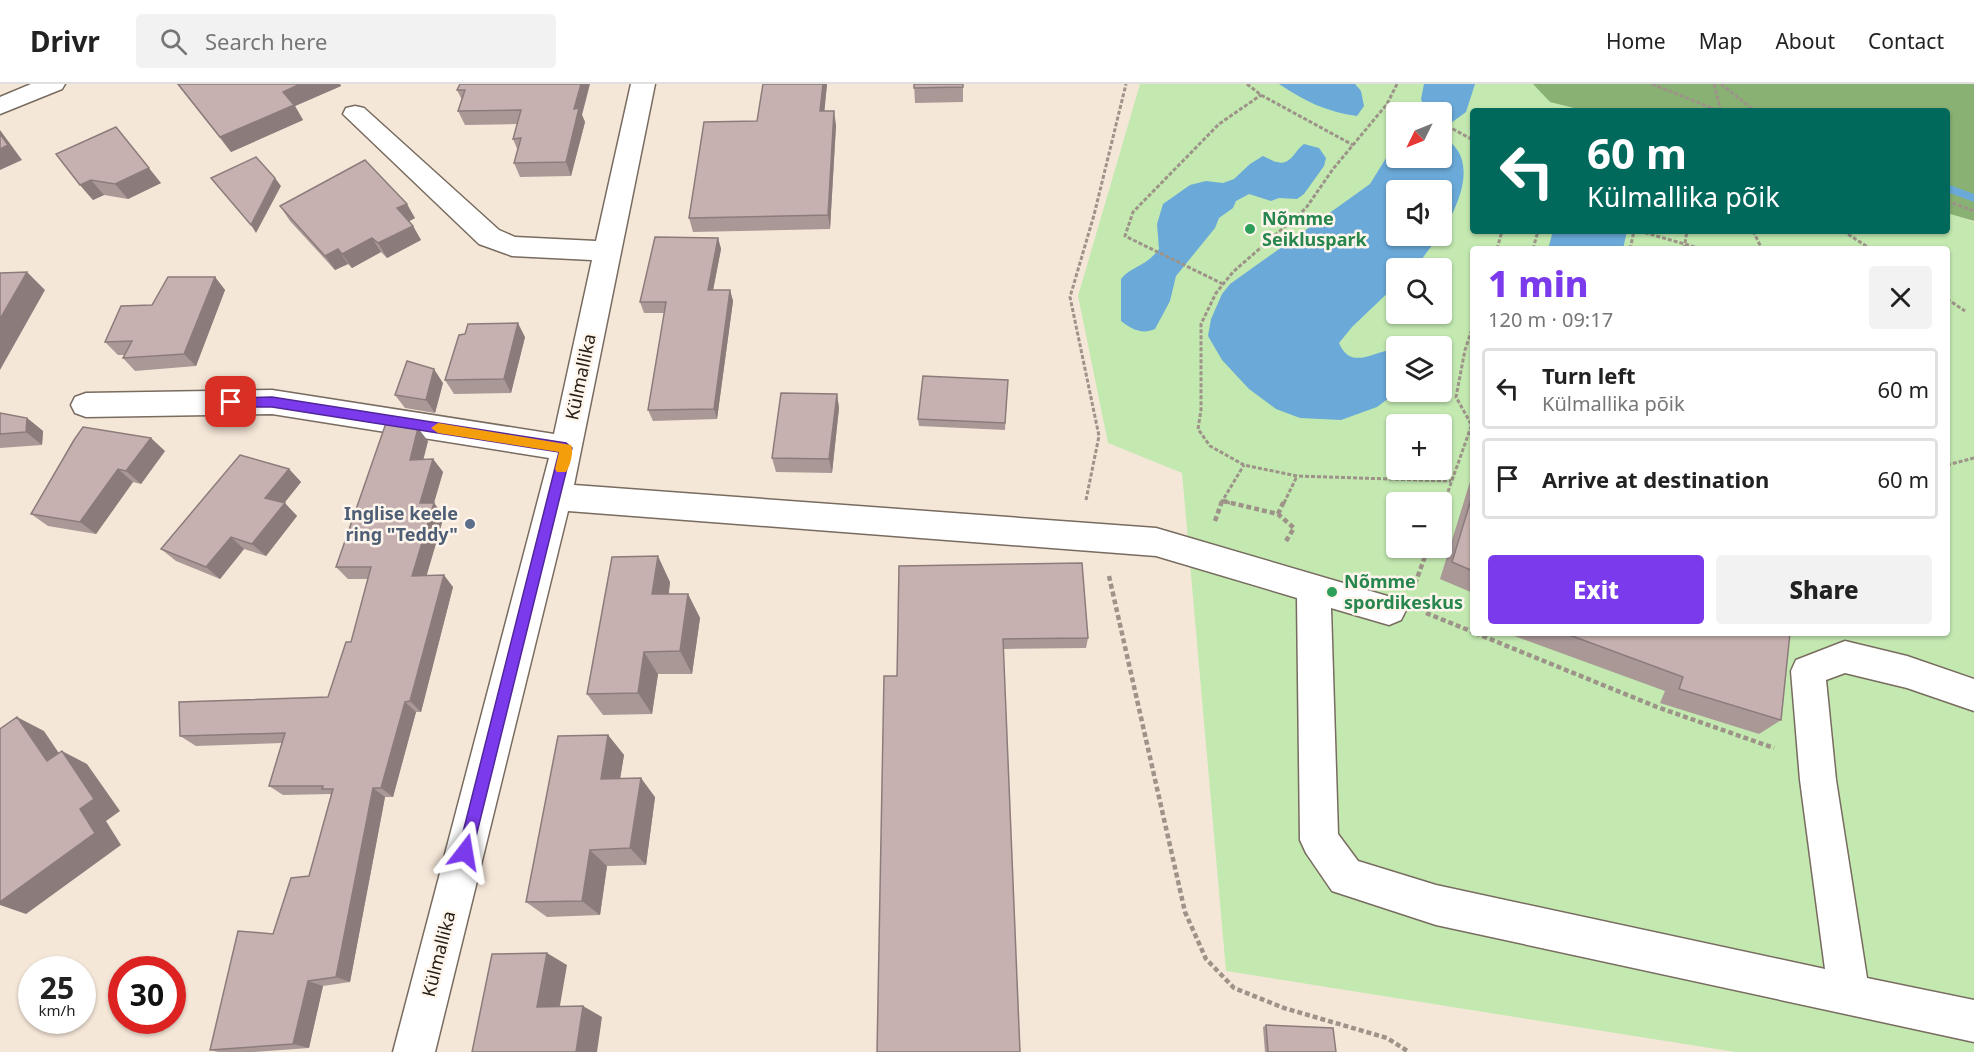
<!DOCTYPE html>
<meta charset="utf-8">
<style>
:root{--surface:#fff;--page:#f2f2f2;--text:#222;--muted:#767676;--line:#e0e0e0;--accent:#7c3aed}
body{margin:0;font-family:"Noto Sans",sans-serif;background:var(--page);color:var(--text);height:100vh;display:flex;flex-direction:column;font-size:22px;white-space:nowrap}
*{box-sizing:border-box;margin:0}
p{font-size:20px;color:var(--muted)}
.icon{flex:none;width:33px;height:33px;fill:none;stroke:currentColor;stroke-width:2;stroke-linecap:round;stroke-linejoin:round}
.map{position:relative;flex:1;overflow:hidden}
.drawer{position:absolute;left:1470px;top:162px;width:480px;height:390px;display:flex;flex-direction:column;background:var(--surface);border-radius:6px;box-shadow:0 2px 4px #0004}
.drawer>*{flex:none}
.top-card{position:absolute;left:1470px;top:24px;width:480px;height:126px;border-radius:6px;box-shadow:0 2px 4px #0004;background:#00695c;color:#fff;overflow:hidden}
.needle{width:39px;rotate:227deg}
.fabs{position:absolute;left:1386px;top:18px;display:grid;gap:12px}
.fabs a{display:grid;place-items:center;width:66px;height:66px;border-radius:6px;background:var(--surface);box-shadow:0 2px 4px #0004;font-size:30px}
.speed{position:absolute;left:18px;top:872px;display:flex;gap:12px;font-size:30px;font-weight:700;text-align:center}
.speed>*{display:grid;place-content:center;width:78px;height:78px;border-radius:50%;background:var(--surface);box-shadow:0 2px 4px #0004;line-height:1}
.speed small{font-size:15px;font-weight:400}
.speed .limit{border:9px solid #d22;background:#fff;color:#111}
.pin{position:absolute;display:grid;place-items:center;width:51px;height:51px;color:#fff;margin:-26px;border-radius:12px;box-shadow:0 3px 9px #0006}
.me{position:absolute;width:66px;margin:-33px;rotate:14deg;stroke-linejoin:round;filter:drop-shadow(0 0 4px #0008)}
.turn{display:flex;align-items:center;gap:21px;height:126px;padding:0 18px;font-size:27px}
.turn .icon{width:78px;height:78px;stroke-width:2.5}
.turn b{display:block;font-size:42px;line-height:51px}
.round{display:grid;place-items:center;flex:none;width:63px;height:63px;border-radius:6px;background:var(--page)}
.head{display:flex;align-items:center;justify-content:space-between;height:102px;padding:0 18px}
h1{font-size:36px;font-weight:800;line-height:45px;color:var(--accent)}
.primary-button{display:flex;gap:12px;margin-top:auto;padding:12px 18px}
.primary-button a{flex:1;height:69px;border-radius:6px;background:var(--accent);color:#fff;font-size:24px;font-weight:800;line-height:69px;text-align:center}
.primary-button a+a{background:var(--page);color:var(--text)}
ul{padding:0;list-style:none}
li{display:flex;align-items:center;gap:18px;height:81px;margin:0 12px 9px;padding:0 6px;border:3px solid var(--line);border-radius:6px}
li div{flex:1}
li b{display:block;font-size:22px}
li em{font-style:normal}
header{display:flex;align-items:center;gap:36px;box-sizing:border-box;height:84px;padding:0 30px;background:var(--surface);border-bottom:2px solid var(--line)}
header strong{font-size:28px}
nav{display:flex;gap:33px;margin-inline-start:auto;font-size:21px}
.search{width:420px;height:54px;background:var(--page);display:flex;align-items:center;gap:15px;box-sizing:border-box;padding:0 21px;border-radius:6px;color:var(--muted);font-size:22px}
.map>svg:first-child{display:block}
</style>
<header>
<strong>Drivr</strong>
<div class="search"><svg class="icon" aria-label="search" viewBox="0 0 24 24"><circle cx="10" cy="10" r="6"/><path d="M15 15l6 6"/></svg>Search here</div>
<nav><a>Home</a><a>Map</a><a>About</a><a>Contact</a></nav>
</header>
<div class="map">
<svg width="1974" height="968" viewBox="0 0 1974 968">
<rect width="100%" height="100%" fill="#f5e7d8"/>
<path fill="#c3e9b1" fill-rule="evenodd" d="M 1140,0 L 1595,0 L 1669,27 L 1473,27 L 1473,147 L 1947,147 L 1947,128 L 1974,138 L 1974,968 L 1735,968 L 1226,887 L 1182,389 L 1108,359 L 1078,212 ZM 1396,28 L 1442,28 L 1442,74 L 1396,74 ZM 1396,106 L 1442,106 L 1442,152 L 1396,152 ZM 1473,165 L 1947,165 L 1947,549 L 1473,549 ZM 1396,184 L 1442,184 L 1442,230 L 1396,230 ZM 1396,262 L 1442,262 L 1442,308 L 1396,308 ZM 1396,340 L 1442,340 L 1442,386 L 1396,386 ZM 1396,418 L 1442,418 L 1442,464 L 1396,464 Z"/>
<path fill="#89b174" d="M 1533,0 L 1974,0 L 1974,137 L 1947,129 L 1947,27 L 1586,27 L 1550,18 Z"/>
<path fill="#6aa9d8" d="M 1279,0 L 1355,0 L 1361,7 L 1364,22 L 1357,32 C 1327,28 1304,17 1279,0 Z
M 1424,0 L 1475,0 L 1466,28 L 1451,39 L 1442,35 L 1442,28 L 1426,28 L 1421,15 Z
M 1442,53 C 1480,72 1460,120 1442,148 L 1442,106 L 1396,106 L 1396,152 L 1439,152 L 1415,184 L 1396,184 L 1396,201 L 1352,243 L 1339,259 C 1352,289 1376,264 1396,266 L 1397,308 L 1377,323 L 1341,336 L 1300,334 L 1276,325 L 1249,305 L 1222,276 L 1208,252 L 1211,235 L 1222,210 L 1230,200 L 1370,100 L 1396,58 L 1396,74 L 1442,74 Z
M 1304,60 L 1319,64 L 1326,74 L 1324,82 L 1304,110 L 1297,115 L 1279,114 L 1271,117 L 1249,110 L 1236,117 L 1233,124 L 1219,134 L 1215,144 L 1176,192 L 1170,217 L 1155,245 C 1142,251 1131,245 1121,237 L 1121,195 C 1131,182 1146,183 1159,165 L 1157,140 L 1163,120 L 1190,101 L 1206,97 L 1223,99 L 1234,95 L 1250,80 L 1263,72 C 1268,74 1272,77 1277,78 C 1291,82 1294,67 1304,60 Z
M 1553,147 L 1627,147 L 1623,165 L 1548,165 Z"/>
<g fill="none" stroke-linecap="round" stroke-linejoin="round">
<path fill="#6aa9d8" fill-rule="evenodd" d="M 1947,100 L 1974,110 L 1974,118 L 1947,108 Z"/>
<g stroke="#786b5f" stroke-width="3">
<path id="minor" d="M 31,0 L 65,0 L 62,5 L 0,30 L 0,13 Z
M 631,0 L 655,0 L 574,401 L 1156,444 L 1401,516 L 1406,526 L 1401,536 L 1389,541 L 1331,524 L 1338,750 L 1358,777 L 1436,801 L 1825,885 L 1800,696 L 1791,587 L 1796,576 L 1845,557 L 1907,572 L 1974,595 L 1974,627 L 1907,604 L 1845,589 L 1826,596 L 1836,696 L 1867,894 L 1974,916 L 1974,958 L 1436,841 L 1332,807 L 1306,769 L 1300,756 L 1297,514 L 1156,472 L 568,427 L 435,968 L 393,968 L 549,374 L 272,330 L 86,333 L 75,329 L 71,321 L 75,313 L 86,309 L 272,306 L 554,350 L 592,176 L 512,172 L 479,160 L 343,30 L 346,24 L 355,22 L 364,24 L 499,146 L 515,153 L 596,157 Z"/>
</g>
<path stroke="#9d9388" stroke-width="3" stroke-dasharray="4 2" stroke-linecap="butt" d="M 1247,0 L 1261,11 L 1353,61
M 1397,0 L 1387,20 L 1333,85 L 1306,124 L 1233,188 L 1216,209 L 1201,240 L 1201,326 L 1198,345 L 1210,362 L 1244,381 L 1297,392 L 1451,397
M 1652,0 L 1719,27
M 1714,0 L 1721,27
M 1721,0 L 1755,27
M 1387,20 L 1414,28
M 1442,39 L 1473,56
M 1947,117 L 1974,127
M 1639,147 L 1702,165
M 1753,147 L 1762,165
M 1843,147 L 1871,165
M 1497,165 L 1502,147
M 1533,165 L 1538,147
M 1630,165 L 1634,147
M 1684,165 L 1687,147
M 1223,200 L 1125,152 L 1133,128 L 1219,40 L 1261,11
M 1947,215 L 1965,227
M 1471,340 L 1456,313 L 1465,266 L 1473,242
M 1947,381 L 1974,374
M 1086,416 L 1099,352 L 1070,213 L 1094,131 L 1126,0
M 1222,417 L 1230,419
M 1221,419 L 1244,381
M 1284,419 L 1297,392
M 1444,419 L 1472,340"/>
<path stroke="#9d9388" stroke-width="4.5" stroke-dasharray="5 3" stroke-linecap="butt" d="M 1223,417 L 1278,430 L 1294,444 L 1286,457
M 1442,425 L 1445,417
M 1278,430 L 1284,417
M 1215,437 L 1222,417
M 1109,492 L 1185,828 L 1206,875 L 1234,904 L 1284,924 L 1387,954 L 1409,968
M 1415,500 L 1428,464
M 1426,529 L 1473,548
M 1475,549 L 1657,623 L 1774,664"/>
<use href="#minor" fill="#fff" fill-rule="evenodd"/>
</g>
<path fill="#aa9897" d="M 177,0 L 340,0 L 341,2 L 295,22 L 303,36 L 231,68 Z
M 460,0 L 582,31 L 585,38 L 571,92 L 520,93 L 514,79 L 518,67 L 513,55 L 517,40 L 465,41 L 458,27 L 462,16 L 457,6 Z
M 763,0 L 827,0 L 824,27 L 836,41 L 830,145 L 693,148 L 689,134 L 757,37 Z
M 914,0 L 963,0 L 963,18 L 915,19 Z
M 56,70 L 161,99 L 128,115 L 104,111 L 93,116 L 80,101 Z
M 280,122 L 415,134 L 409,137 L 413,142 L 421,156 L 387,174 L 381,168 L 352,184 L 348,180 L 335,186 L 290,137 Z
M 718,154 L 721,165 L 713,206 L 730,206 L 733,217 L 717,335 L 653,337 L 648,326 L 664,229 L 644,229 L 640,218 Z
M 215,193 L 225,206 L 196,282 L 135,287 L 123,274 L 125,271 L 118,271 L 105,258 L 152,221 Z
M 525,253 L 511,309 L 454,310 L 445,296 Z
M 1008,296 L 1005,346 L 919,342 L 918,335 Z
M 443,299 L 435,329 L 405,324 L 395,311 Z
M 837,310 L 839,324 L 832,389 L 776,388 L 772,374 Z
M 0,329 L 27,334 L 43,347 L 42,361 L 0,364 Z
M 74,356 L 165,367 L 141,400 L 133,398 L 96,450 L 48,442 L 31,430 Z
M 428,357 L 423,375 L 433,375 L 443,388 L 434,419 L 444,432 L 426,492 L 453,503 L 421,628 L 416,628 L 393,713 L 385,713 L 350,898 L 323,902 L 309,964 L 253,968 L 218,968 L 210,966 L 273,850 L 309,792 L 331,711 L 330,710 L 283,711 L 269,702 L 282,659 L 196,662 L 180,652 L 328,613 L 351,558 L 368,495 L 348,495 L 336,483 Z
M 289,385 L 301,398 L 284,419 L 297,432 L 266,472 L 244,465 L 220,495 L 176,477 L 161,465 Z
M 1473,388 L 1473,509 L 1440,495 Z
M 899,482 L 1088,554 L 1086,564 L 1004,565 Z
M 670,498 L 669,510 L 688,510 L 700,534 L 692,590 L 658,590 L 652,630 L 603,631 L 587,610 Z
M 1506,549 L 1790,549 L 1781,636 L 1759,650 L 1660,619 L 1665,607 Z
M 608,651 L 624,671 L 620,694 L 655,713 L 646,781 L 607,782 L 600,831 L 547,833 L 526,818 Z
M 1266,941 L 1336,968 L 1265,968 L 1263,943 Z"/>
<path fill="#8b7c7b" d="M 300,0 L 340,0 L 341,2 L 295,22 L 303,36 L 231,68 L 220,53 L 283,8 Z
M 581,0 L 590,0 L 582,31 L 585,38 L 571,92 L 566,78 L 574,25 Z
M 823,0 L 827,0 L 823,42 L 820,27 Z
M 834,27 L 836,41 L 830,145 L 828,131 Z
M 0,46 L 22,76 L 0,86 Z
M 149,84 L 161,99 L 128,115 L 115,100 Z
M 275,94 L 281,102 L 256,149 L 251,141 Z
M 91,96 L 104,111 L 93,116 L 80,101 Z
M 407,120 L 415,134 L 406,139 L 397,124 Z
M 413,142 L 421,156 L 387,174 L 378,159 Z
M 372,154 L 381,168 L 352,184 L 342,170 Z
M 718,154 L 721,165 L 711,217 L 708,206 Z
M 338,165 L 348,180 L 335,186 L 325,172 Z
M 27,188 L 45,206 L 0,286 L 0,235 Z
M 215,193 L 225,206 L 196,282 L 184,270 Z
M 730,206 L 733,217 L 717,335 L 714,325 Z
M 518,239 L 525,253 L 511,309 L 504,295 Z
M 434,285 L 443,299 L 435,329 L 426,316 Z
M 837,310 L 839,324 L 832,389 L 829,375 Z
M 27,334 L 43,347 L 42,361 L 26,348 Z
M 418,344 L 428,357 L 420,389 L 410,376 Z
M 151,354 L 165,367 L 141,400 L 126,387 Z
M 433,375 L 443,388 L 430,432 L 420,419 Z
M 118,385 L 133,398 L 96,450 L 80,438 Z
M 289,385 L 301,398 L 278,427 L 265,414 Z
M 285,419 L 297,432 L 266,472 L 252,460 Z
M 434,419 L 444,432 L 423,504 L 412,492 Z
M 231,453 L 244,465 L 220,495 L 206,483 Z
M 658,472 L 670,498 L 665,534 L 652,510 Z
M 444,491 L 453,503 L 421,628 L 410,617 Z
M 688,510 L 700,534 L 692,590 L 680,567 Z
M 644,568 L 658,590 L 652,630 L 638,609 Z
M 405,618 L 416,628 L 393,713 L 381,704 Z
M 17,633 L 44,647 L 73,690 L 47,677 Z
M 608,651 L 624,671 L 617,714 L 601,695 Z
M 62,667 L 87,680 L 120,727 L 106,737 L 121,761 L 26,830 L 0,821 L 0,818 L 80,725 Z
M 641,694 L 655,713 L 646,781 L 630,764 Z
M 373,704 L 385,713 L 350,898 L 336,893 Z
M 590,766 L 607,782 L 600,831 L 582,817 Z
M 547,869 L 567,881 L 558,933 L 537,923 Z
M 308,897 L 323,902 L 309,964 L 293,960 Z
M 583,922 L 602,933 L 597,968 L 576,968 Z"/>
<path fill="#c6b1b0" stroke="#8b7c7b" stroke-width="1.5" d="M 178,0 L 300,0 L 283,8 L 294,21 L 220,53 Z
M 460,0 L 581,0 L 574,25 L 579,24 L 566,78 L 514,79 L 521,54 L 513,55 L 521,26 L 458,27 L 465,6 L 457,6 Z
M 763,0 L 823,0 L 820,27 L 834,27 L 828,131 L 689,134 L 704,38 L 757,37 Z
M 914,0 L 963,0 L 963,3 L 914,4 Z
M 116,43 L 149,84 L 115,100 L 91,96 L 80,101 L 56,70 Z
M 0,50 L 8,61 L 0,65 Z
M 256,73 L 275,94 L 251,141 L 211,94 Z
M 365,76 L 407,120 L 397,124 L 413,142 L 378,159 L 372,154 L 342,170 L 338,165 L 325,172 L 280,122 Z
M 655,153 L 718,154 L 708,206 L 730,206 L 714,325 L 648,326 L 666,218 L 640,218 Z
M 27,188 L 0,235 L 0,189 Z
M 168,193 L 215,193 L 184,270 L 123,274 L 132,257 L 105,258 L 121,222 L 152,221 Z
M 518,239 L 504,295 L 445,296 L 459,251 L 465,250 L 468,240 Z
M 407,277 L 434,285 L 426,316 L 395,311 Z
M 923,292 L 1008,296 L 1005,339 L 918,335 Z
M 781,309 L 837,310 L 829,375 L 772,374 Z
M 0,329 L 27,334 L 26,348 L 0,350 Z
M 386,339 L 418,344 L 410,376 L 433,375 L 420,419 L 434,419 L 412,492 L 444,491 L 410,617 L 405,618 L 381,704 L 373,704 L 336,893 L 308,897 L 293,960 L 210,966 L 238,847 L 273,850 L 291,794 L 309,792 L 333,705 L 322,705 L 323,702 L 269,702 L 285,649 L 180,652 L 179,618 L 328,613 L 346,558 L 351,558 L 371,483 L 336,483 Z
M 83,343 L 151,354 L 126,387 L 118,385 L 80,438 L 31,430 L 74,356 Z
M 240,371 L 289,385 L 265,414 L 285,419 L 252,460 L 231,453 L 206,483 L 161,465 Z
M 1473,409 L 1473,487 L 1452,478 Z
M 658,472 L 652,510 L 688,510 L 680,567 L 644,568 L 638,609 L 587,610 L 612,473 Z
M 1082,479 L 1088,554 L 1003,555 L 1020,968 L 877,968 L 884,592 L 897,592 L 899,482 Z
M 1564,549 L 1790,549 L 1781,636 L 1679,605 L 1683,593 Z
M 17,633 L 47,677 L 62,667 L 94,715 L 80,725 L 95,749 L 0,818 L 0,645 Z
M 608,651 L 601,695 L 641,694 L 630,764 L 590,766 L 582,817 L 526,818 L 558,652 Z
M 547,869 L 537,923 L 583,922 L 576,968 L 472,968 L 492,870 Z
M 1266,941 L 1333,944 L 1336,968 L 1268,968 Z"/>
<path fill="#7c3aed" stroke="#51269a" stroke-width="1.5" d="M 272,313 L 566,359 L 572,364 L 471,773 L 465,775 L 460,773 L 458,768 L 559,368 L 272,323 L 231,323 L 225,318 L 231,314 Z"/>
<path fill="#f59e0b" d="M 438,339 L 571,361 C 574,368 570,382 566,388 L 557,388 L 555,385 L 559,368 L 438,349 L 431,344 Z"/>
<g fill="#2e9e5b" stroke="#fef5ec" stroke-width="2">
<circle cx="1250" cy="145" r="6"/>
<circle cx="1332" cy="508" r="6"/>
</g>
<circle fill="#5c6f8a" stroke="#fef5ec" stroke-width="2" cx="470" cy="440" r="6"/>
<g text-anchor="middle" stroke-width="5" stroke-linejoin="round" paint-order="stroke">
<g font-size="18" font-weight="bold" fill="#27864d" stroke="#fef5ec" text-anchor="start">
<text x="1262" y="141">Nõmme<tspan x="1262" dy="21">Seikluspark</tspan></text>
<text x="1344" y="504">Nõmme<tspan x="1344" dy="21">spordikeskus</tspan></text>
</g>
<g font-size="18" fill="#25201a" stroke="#fef5ec">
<text transform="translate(581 293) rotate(-78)" y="6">Külmallika</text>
<text transform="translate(439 870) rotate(-76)" y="6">Külmallika</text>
</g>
<g font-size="18" font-weight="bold" fill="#4e5e75" stroke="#fef5ec" text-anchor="end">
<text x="458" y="436">Inglise keele<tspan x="458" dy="21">ring "Teddy"</tspan></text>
</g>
</g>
</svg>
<div class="fabs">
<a><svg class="needle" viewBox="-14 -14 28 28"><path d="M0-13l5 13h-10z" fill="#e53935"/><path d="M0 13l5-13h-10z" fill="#767676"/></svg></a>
<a><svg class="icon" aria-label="sound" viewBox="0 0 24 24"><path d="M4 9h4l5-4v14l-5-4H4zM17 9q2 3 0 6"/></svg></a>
<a><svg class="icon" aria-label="search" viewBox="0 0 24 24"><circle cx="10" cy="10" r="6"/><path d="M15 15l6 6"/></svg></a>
<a><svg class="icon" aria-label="layers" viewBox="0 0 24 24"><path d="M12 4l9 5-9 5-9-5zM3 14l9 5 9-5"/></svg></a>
<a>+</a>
<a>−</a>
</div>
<div class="speed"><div>25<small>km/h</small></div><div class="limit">30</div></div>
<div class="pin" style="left:231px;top:318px;background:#d93025"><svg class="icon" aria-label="arrive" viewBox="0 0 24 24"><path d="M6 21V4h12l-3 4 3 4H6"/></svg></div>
<svg class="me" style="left:465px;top:768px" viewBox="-20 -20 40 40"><path d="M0-17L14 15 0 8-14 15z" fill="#7c3aed" stroke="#fff" stroke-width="4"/></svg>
<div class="top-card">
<div class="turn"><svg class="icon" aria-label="left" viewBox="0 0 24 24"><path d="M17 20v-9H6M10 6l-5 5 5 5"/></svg><div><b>60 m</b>Külmallika põik</div></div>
</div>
<section class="drawer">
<div class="head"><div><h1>1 min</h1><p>120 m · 09:17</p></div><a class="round"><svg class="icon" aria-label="close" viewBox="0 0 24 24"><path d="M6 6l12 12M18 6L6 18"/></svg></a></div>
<ul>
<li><svg class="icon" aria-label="left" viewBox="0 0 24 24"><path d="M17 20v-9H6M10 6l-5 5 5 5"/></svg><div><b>Turn left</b><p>Külmallika põik</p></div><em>60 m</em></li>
<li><svg class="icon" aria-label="arrive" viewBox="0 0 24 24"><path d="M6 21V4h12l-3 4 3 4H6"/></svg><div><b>Arrive at destination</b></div><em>60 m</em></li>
</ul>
<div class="primary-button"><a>Exit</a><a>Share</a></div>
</section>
</div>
